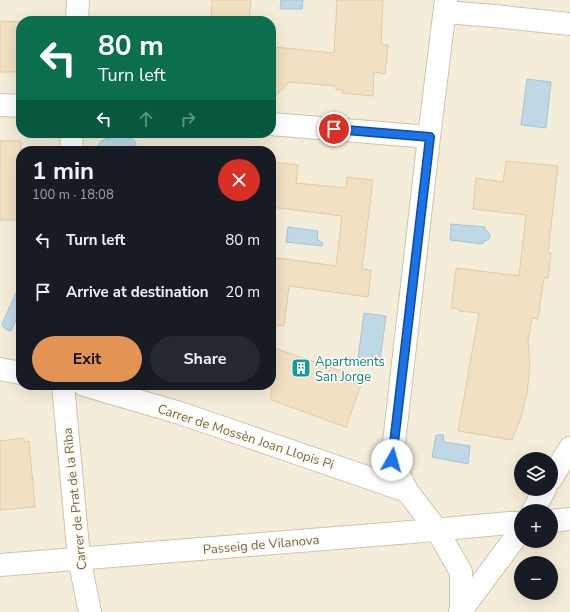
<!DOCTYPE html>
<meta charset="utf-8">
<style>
:root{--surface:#171b24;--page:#242831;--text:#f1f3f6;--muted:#9ea1a6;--accent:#e39353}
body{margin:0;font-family:"Nunito Sans",sans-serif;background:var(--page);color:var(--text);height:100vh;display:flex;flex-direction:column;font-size:15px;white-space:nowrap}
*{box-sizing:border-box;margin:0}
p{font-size:13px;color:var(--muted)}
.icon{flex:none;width:22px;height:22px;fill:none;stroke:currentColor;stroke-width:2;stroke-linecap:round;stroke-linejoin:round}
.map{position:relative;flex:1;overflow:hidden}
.details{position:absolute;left:16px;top:146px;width:260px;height:244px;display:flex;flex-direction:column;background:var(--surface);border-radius:16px;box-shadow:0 4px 16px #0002}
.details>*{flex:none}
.hud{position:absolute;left:16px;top:16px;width:260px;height:122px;border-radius:16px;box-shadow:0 4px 16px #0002;background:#0b6e4f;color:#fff;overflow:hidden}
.controls{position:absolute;left:514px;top:452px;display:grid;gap:8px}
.controls a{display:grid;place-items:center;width:44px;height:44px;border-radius:50%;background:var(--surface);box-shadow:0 4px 16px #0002;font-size:20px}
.pin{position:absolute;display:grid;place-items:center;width:34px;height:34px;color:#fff;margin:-17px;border:2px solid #fff;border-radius:50%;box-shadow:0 1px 4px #0007}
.me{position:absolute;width:44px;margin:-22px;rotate:7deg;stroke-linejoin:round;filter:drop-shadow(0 0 3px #0008)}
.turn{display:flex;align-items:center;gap:14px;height:84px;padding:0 16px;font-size:18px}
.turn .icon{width:52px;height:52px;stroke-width:2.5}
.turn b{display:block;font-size:28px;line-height:34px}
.lanes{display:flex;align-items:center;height:38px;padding:0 16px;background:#0003;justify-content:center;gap:20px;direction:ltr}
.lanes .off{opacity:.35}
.round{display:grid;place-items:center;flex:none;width:42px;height:42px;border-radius:21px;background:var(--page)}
.overview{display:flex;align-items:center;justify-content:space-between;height:68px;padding:0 16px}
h1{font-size:24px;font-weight:700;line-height:30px}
.cta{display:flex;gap:8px;margin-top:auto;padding:8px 16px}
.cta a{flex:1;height:46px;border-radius:24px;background:var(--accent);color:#111;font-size:16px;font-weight:700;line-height:46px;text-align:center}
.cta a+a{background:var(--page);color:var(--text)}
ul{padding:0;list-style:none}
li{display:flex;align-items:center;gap:12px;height:52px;padding:0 16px}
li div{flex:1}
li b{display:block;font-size:15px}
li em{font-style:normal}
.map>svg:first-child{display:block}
</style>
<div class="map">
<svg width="570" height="612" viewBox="0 0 570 612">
<rect width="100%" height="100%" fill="#fcf9eb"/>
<path fill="#f4edd9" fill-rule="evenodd" d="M 0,0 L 570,0 L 570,612 L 0,612 ZM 21,21 L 271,21 L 271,133 L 21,133 ZM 21,151 L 271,151 L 271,385 L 21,385 ZM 521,459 L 551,459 L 551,489 L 521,489 ZM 521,511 L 551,511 L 551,541 L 521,541 ZM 521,563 L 551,563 L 551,593 L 521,593 Z"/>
<path fill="#bfd8e6" stroke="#a5c5d8" d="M 281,0 L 303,0 L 302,9 L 280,9 Z
M 527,79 L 551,82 L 546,128 L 521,125 Z
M 121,137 C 128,138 134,137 136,144 L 134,148 L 132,149 L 127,149 L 123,151 L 97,151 C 98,137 110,138 121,137 Z
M 451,224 L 485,227 L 485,230 L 487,231 L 490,234 L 490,238 L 486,241 L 484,241 L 483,244 L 450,240 Z
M 288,227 L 318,231 L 317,239 L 323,243 L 322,246 L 286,242 Z
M 20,284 L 21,284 L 21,311 L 19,314 L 11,331 C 6,330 4,329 2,324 Z
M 364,313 L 386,316 L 380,361 L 358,358 Z
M 436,435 L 443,435 L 444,442 L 470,446 L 468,464 L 432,457 Z"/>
<path fill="#f1e0c2" stroke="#e4caa3" d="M 212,0 L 251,0 L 249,21 L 211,21 Z
M 337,0 L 383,0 L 381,44 L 388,45 L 385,74 L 374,72 L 373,96 L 342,93 L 343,90 L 336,90 L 336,86 L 289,82 L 272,100 L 275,47 L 334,53 Z
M 0,21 L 21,22 L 21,72 L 0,72 Z
M 0,141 L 21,141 L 21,220 L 0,220 Z
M 506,161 L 558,166 L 548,253 L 551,253 L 548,278 L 544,278 L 538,319 L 532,318 L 528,342 L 530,365 L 527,393 L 521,418 L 512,440 L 458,431 L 479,313 L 459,311 L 459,309 L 451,308 L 456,268 L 519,276 L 526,215 L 473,209 L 476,178 L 503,182 Z
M 271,162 L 298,165 L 296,183 L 346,188 L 347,177 L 373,180 L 362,269 L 371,270 L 368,297 L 289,286 L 284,326 L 271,325 L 271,257 L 336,266 L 342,216 L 271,207 Z
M 271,347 L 347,373 L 345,379 L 361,385 L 346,427 L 271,400 Z
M 24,438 L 24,442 L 29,441 L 35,507 L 0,510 L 0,441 Z"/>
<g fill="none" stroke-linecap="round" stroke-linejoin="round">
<g stroke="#cfc5af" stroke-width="24">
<path id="street" d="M 446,0 L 429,137 L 392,460 L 407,491 L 437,530 L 461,572 L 461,609
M 445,12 L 494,16 L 570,24
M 77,21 L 78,0
M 0,105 L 21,106
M 271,124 L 429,137
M 71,151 L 72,133
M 0,369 L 21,373
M 63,385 L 79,558 L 90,612
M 84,385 L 180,413 L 407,491
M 551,479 L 570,448
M 533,511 L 545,489
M 460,612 L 521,530"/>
</g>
<g stroke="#d1c6ad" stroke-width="24">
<path id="secondary" d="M 551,521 L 570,519
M 0,565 L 411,532 L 510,523 L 521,523"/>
</g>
<use href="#street" stroke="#fff" stroke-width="22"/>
<use href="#secondary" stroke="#fff" stroke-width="22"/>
</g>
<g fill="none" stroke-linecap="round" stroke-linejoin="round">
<g stroke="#114b97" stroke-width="10">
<path id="route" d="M 334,129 L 430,137 L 392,460"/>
</g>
<use href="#route" stroke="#1a73e8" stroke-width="7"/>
</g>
<defs>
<g id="building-square" transform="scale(1)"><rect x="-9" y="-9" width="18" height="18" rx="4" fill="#0f9aa8" stroke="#fffcf1"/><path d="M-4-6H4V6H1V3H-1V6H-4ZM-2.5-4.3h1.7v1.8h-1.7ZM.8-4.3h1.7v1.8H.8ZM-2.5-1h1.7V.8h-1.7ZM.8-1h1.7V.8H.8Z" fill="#fff"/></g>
</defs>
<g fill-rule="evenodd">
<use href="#building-square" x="301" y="368"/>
</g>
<g text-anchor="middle" stroke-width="3.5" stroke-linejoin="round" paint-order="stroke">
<g font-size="13" fill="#0d838f" stroke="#fffcf1" text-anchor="start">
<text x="315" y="366">Apartments<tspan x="315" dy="15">San Jorge</tspan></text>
</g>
<g font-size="13" fill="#77664d" stroke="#fffcf1">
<text transform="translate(246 436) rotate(18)" y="5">Carrer de Mossèn Joan Llopis Pi</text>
<text transform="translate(74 499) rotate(-96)" y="5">Carrer de Prat de la Riba</text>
<text transform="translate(261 544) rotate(-5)" y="5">Passeig de Vilanova</text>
</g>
</g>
</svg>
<div class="controls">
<a><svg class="icon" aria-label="layers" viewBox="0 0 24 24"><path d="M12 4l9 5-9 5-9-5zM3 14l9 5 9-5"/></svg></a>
<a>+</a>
<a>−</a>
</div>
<div class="pin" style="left:334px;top:129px;background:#d93025"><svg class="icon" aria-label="arrive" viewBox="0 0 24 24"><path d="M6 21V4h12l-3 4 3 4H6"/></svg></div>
<svg class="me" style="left:392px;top:460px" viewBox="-20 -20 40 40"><circle r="19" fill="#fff"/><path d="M0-13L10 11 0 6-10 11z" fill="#1a73e8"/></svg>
<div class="hud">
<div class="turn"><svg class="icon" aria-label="left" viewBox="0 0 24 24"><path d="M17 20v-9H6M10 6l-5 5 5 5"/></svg><div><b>80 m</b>Turn left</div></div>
<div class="lanes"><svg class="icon" aria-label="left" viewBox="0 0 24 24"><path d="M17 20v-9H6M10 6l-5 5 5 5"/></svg><svg class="icon off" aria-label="ahead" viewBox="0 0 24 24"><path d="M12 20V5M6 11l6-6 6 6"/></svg><svg class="icon off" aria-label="right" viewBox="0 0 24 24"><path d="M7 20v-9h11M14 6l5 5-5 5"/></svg></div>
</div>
<section class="details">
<div class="overview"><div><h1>1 min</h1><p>100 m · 18:08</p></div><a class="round" style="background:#d93025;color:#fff"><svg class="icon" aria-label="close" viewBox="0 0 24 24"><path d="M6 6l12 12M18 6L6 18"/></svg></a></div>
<ul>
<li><svg class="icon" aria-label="left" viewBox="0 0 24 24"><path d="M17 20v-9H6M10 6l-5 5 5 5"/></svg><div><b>Turn left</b></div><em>80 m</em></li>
<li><svg class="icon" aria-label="arrive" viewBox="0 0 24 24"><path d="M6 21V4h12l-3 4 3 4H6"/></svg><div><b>Arrive at destination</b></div><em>20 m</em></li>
</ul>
<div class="cta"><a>Exit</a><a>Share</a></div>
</section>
</div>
